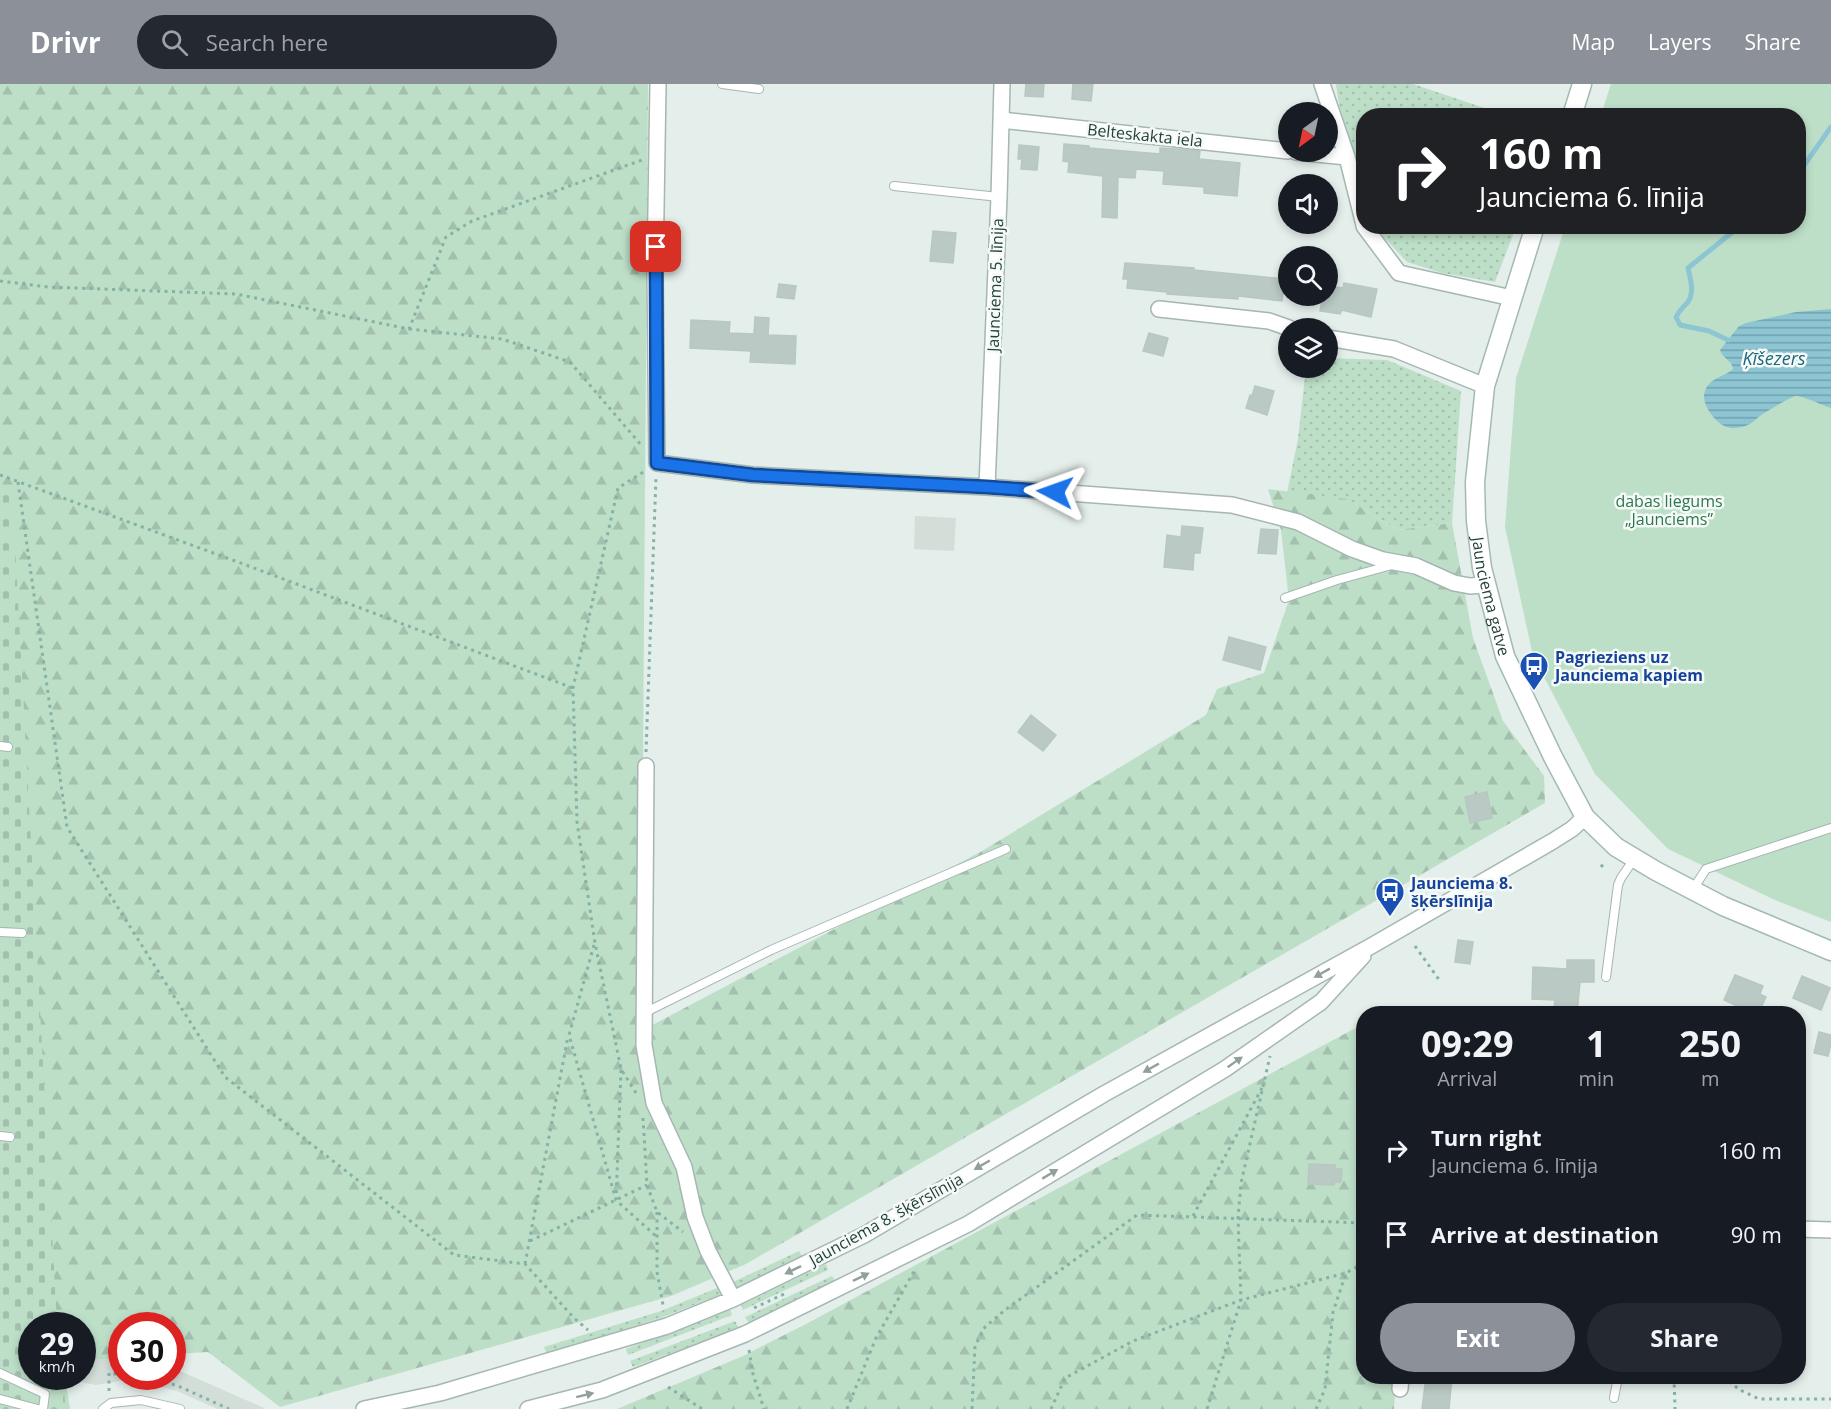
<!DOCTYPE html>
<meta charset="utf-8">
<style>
:root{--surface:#171b24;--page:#242831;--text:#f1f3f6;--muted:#9ea1a6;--accent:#8c9099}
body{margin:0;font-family:"Open Sans",sans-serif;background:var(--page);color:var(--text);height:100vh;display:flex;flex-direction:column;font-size:22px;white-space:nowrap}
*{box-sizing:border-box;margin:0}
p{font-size:20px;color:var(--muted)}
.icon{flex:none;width:33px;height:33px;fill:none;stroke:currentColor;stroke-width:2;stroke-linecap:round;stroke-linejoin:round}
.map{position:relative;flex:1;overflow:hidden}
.sheet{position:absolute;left:1356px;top:922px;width:450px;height:378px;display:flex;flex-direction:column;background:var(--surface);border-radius:24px;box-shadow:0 3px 9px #0003}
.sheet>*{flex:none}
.banner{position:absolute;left:1356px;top:24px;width:450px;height:126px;border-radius:24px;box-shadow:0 3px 9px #0003;background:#202124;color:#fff;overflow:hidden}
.needle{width:39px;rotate:213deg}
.fabs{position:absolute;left:1278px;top:18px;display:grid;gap:12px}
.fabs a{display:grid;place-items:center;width:60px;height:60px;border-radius:50%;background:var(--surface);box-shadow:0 3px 9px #0003;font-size:30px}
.speed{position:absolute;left:18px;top:1228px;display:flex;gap:12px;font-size:30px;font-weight:700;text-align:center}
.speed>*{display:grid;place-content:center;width:78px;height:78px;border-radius:50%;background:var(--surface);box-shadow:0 3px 9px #0003;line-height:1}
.speed small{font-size:15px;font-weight:400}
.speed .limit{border:9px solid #d22;background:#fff;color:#111}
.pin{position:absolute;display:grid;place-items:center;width:51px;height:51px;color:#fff;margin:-26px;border-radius:12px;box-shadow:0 3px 9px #0006}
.me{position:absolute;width:66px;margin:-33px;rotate:274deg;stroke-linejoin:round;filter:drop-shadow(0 0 4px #0008)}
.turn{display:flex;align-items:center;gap:21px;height:126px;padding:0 24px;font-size:27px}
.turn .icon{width:78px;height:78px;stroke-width:2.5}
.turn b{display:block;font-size:42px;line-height:51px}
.eta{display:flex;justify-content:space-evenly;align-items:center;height:102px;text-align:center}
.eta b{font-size:36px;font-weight:700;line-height:42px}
.cta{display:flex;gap:12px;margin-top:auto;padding:12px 24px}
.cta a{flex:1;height:69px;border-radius:36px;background:var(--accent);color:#fff;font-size:24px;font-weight:700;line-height:69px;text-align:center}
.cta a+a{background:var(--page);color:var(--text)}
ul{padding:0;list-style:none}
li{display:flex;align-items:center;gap:18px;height:84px;padding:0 24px}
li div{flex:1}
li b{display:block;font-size:22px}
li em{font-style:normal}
header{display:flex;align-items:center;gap:36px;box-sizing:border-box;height:84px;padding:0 30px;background:var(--accent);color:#fff}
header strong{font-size:28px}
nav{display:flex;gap:33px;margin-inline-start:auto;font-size:21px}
.search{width:420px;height:54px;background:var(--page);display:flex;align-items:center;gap:15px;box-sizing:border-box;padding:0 21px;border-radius:33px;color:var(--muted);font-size:22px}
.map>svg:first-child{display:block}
</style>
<header>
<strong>Drivr</strong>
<div class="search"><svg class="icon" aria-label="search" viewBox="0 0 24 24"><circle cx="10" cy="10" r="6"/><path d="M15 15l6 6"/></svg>Search here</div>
<nav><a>Map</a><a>Layers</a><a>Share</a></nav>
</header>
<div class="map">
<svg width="1831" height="1325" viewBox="0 0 1831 1325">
<defs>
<pattern id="grass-dots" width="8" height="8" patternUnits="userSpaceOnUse" patternTransform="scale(1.5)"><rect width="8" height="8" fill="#bddfc8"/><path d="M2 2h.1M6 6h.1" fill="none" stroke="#a2c0ad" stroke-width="1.8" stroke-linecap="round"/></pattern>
<pattern id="forest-firs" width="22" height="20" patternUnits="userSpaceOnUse" patternTransform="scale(1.5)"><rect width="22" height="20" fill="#bddfc8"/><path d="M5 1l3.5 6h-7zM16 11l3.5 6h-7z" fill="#a2c0ad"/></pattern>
<pattern id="cemetery-stones" width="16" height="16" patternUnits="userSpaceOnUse" patternTransform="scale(1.5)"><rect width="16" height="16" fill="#bddfc8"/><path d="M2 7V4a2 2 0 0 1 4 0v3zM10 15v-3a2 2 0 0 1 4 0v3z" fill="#a2c0ad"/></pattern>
<pattern id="water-rules" width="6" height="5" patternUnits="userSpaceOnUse" patternTransform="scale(1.5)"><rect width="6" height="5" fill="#8dc5d3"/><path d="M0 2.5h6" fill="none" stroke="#73a1ac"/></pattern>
</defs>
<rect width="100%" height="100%" fill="#e4eeea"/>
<path fill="#d3ded9" d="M 915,432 L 956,434 L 954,467 L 914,465 Z
M 95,1272 L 121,1277 L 122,1293 L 172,1293 L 173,1286 L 180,1287 L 264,1324 L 263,1325 L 218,1325 L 177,1307 L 131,1295 L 96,1301 L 80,1298 Z"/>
<path fill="url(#grass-dots)" d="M 1336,0 L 1413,0 L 1505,31 L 1364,32 L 1363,98 L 1339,21 Z
M 1378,143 L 1378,142 L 1516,143 L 1495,198 L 1442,189 L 1407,178 L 1380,149 Z
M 1328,274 L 1387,276 L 1461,307 L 1452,439 L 1398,446 L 1347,415 L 1287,409 L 1298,355 L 1306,284 L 1328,284 Z
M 799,1167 L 803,1174 L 734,1205 L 731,1199 Z
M 826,1180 L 828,1186 L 743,1226 L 741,1221 Z
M 832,1192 L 836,1198 L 749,1239 L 745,1233 Z
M 722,1202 L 725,1209 L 663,1233 L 547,1270 L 544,1263 L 661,1227 Z
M 730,1225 L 732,1231 L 628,1271 L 626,1265 Z
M 735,1237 L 739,1244 L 633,1283 L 630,1277 Z"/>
<path fill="url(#forest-firs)" d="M 0,0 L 648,0 L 641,947 L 982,767 L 1206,631 L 1217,605 L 1264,589 L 1289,516 L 1281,446 L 1268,405 L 1347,415 L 1398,446 L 1452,439 L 1473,554 L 1503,637 L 1544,692 L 1545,719 L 746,1180 L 671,1212 L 280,1323 L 208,1268 L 173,1270 L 172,1242 L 122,1242 L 121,1274 L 83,1276 L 82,1242 L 32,1242 L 32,1293 L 65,1293 L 70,1325 L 0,1325 Z
M 1363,940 L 1364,1293 L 1396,1293 L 1394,1325 L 617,1325 L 743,1272 L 808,1239 Z"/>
<path fill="url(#cemetery-stones)" d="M 0,400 L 12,405 L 57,1242 L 32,1242 L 32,1293 L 62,1293 L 66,1325 L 0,1325 Z"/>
<path fill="#bddfc8" d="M 1611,0 L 1831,0 L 1831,838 L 1775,816 L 1668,765 L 1595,690 L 1533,572 L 1505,443 L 1516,294 L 1565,143 L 1798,142 L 1798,32 L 1601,31 Z"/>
<path fill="url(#water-rules)" d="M 1831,225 L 1831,324 C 1825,322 1800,311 1796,312 C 1790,313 1766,328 1760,332 C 1754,337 1749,342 1741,343 C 1737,344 1731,345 1727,343 C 1715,339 1700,319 1705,307 C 1709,294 1724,293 1733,285 C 1732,276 1722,274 1720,266 L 1739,242 L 1746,239 L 1796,228 Z"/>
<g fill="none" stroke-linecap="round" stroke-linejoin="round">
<path stroke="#8dc5d3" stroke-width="5" d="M 1798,90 L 1831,43
M 1728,256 L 1709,247 L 1680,241 L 1676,233 C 1680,225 1683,224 1688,218 C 1695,208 1690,194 1688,184 L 1740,142"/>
</g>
<path fill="#bac9c3" stroke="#b7c8c1" stroke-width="1.5" d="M 1026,0 L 1044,0 L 1043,13 L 1025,12 Z
M 1073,0 L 1093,0 L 1091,17 L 1072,15 Z
M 1064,60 L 1089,62 L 1089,64 L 1160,70 L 1160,64 L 1176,65 L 1200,67 L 1199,75 L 1240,79 L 1237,112 L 1204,109 L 1204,103 L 1163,100 L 1164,87 L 1136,85 L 1135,94 L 1118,93 L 1117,134 L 1102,133 L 1103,92 L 1068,88 L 1069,78 L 1063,77 Z
M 1019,61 L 1039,63 L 1037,86 L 1021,85 L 1022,75 L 1018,75 Z
M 933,147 L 956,149 L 953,179 L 930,177 Z
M 1125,179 L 1194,184 L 1194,186 L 1285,195 L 1282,217 L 1238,212 L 1238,215 L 1167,210 L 1167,208 L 1127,204 L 1128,195 L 1123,195 Z
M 1344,199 L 1377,205 L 1371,233 L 1342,226 L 1340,230 L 1320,227 L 1323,212 L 1328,212 L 1328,202 L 1343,204 Z
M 779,200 L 796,202 L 794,215 L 777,213 Z
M 755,233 L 769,234 L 768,251 L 796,252 L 795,280 L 750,278 L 751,267 L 690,264 L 691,236 L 730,238 L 729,249 L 754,250 Z
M 1149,249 L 1168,254 L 1163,272 L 1143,267 Z
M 1255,302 L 1274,307 L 1267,331 L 1246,324 L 1250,311 L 1252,312 Z
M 1182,442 L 1203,444 L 1200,469 L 1194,469 L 1193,486 L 1164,483 L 1167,451 L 1181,453 Z
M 1261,445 L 1278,446 L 1276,470 L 1258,469 Z
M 1229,553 L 1266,563 L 1260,586 L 1223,576 Z
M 1031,631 L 1056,651 L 1043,667 L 1018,648 Z
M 1487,708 L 1492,734 L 1470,739 L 1465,713 Z
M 1458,856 L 1473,858 L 1470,880 L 1455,878 Z
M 1567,876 L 1594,876 L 1594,898 L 1580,898 L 1577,930 L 1553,930 L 1555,916 L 1532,915 L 1533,883 L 1567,885 Z
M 1735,891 L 1763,902 L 1760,910 L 1766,913 L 1758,930 L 1754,930 L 1724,916 Z
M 1802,892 L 1830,904 L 1821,926 L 1793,914 Z
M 1819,948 L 1831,951 L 1831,960 L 1828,972 L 1814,969 Z
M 1309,1080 L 1335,1081 L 1335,1085 L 1342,1085 L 1341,1098 L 1334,1098 L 1334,1101 L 1308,1100 Z
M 1426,1293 L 1452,1293 L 1449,1325 L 1422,1325 Z"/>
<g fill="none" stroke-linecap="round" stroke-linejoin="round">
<g stroke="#a6b6b2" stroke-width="10">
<path id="service" d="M 722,0 L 759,5
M 894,102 L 999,113
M 1285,514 L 1337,496 L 1392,481
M 0,662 L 8,663
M 1692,807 L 1706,785 L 1831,744
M 0,848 L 22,849
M 1606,893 L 1618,801 L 1621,794 L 1634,775
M 644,929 L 771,866 L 1006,765
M 0,1052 L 10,1053
M 0,1289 L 45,1310 L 43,1325
M 1614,1314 L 1618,1293
M 0,1315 L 38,1325
M 103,1325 L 111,1319 L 141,1316 L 180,1325"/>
</g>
<g stroke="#a6b6b2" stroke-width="18">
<path id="minor" d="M 658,0 L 655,187 L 657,379 L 753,391 L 987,403 L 1232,421 L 1298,438 L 1352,465 L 1383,476 L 1416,482 L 1454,499 L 1470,502 L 1485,501
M 1322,0 L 1347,73 L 1364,141
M 1001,36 L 1288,67
M 1296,68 L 1347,73
M 1364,142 L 1399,189 L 1512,214
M 1159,225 L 1269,237 L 1289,244
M 1328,254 L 1394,265 L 1485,302
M 987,403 L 999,113 L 1002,0
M 646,682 L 644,961 L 654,1019 L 684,1083 L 695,1133 L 708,1167 L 729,1207
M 1798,1145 L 1831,1146
M 1400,1305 L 1401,1293
M 364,1325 L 440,1309 L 667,1242 L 733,1215 L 864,1151 L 1104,1010 L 1373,861 L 1553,757 L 1572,745 L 1585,733
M 528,1325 L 602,1306 L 745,1250 L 968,1140 L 1225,985 L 1321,918 L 1363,872"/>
</g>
<g stroke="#a3bab3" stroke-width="21">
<g id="secondary">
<path d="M 1572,32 L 1582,0"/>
<path id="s1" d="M 1535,142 L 1485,302 L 1475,398 L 1476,437 L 1482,484 L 1505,572 L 1553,673 L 1585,733 L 1616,763 L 1656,787 L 1723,822 L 1831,867"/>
</g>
</g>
<path stroke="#85b2a5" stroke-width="3" stroke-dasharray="3 4.5" stroke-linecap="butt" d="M 0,197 L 48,203 L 236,210 L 409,245 L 446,153 L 472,137 L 642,76
M 409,245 L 502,255 L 570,278 L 642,362
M 0,391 L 238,478 L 573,604
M 18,398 L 67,743 L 225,993 L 454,1171 L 525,1180 L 574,1234 L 588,1246
M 646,668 L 656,393
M 1601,783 L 1605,778
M 594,861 L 569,951 L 616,1116
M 1415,862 L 1440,897
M 621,986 L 616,1116 L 658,1154
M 636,1009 L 621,985 L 595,859 L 577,738 L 573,604 L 618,404 L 645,387
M 643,1034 L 647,1101 L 657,1128 L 683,1148
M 657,1128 L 657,1188 L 663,1221
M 1193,1132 L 1262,1004
M 530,1157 L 647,1101
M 525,1180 L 568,952
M 754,1224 L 784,1210
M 749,1266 L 753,1290 L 764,1325
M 135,1293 L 176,1301 L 229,1325
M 1674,1293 L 1675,1325
M 1723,1293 L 1740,1306 L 1759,1315 L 1831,1315
M 668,1303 L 702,1325
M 109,1307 L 109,1289 L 122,1291
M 847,1325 L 876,1254 L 916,1184
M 972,1325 L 975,1262 L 985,1243 L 1005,1226 L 1137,1131 L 1364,1139
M 1051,1325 L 1065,1294 L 1133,1257 L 1241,1216 L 1346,1189
M 1207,1325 L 1241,1216 L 1238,1134 L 1241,1099 L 1270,972
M 1316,1325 L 1325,1305 L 1333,1228 L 1346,1189 L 1364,1179"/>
<use href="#service" stroke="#fff" stroke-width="8"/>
<use href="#minor" stroke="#fff" stroke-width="15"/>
<use href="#secondary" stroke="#fff" stroke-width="18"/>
</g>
<defs><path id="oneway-solid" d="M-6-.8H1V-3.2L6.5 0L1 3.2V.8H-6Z" transform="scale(1.5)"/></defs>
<g fill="#91a09c">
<use href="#oneway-solid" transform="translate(1322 889) rotate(151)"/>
<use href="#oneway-solid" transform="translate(1235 978) rotate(-35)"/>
<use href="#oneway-solid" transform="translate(1151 984) rotate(151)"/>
<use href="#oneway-solid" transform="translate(982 1081) rotate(150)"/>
<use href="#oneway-solid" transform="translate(1050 1090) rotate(-31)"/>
<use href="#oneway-solid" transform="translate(793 1186) rotate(154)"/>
<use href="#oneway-solid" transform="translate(861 1193) rotate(-26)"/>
<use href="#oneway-solid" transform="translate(585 1311) rotate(-14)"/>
</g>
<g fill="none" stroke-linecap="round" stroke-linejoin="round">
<g stroke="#114b97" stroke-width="15">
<path id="route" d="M 656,163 L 657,379 L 753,391 L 987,403 L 1055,408"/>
</g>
<use href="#route" stroke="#1a73e8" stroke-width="10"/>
</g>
<defs>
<g id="bus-pin" transform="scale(1.5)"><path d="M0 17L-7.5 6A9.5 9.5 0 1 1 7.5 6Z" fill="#1a4fb4" stroke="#f5faf8"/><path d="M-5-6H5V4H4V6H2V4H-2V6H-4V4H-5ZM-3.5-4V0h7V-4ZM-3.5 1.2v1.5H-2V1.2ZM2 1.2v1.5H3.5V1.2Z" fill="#fff"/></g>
</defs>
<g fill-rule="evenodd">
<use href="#bus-pin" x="1534" y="582"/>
<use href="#bus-pin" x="1390" y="808"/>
</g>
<g text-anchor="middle" stroke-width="5" stroke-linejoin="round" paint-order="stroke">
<g font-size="16" fill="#23403a" stroke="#f5faf8">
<text transform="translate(1145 51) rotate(6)" y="6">Belteskakta iela</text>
<text transform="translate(995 201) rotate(-88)" y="6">Jaunciema 5. līnija</text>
<text dy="6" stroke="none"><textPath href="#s1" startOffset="380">Jaunciema gatve</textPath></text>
<text transform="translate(886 1135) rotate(-29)" y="6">Jaunciema 8. šķērslīnija</text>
</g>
<g font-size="16" fill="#2d784d" stroke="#f5faf8">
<text x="1669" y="423">dabas liegums<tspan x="1669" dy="18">„Jaunciems”</tspan></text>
</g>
<g font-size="16" font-weight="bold" fill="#164399" stroke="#f5faf8" text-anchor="start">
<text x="1555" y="579">Pagrieziens uz<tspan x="1555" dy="18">Jaunciema kapiem</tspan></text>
<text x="1411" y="805">Jaunciema 8.<tspan x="1411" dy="18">šķērslīnija</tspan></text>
</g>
<g font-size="18" font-style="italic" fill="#1c697d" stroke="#f5faf8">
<text x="1774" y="281">Ķīšezers</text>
</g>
</g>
</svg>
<div class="fabs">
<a><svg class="needle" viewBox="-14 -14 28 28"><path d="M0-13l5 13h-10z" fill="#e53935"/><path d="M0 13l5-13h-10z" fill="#9ea1a6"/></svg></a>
<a><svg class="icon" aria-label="sound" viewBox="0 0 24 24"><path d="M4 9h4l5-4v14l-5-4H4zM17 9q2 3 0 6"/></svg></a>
<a><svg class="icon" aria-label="search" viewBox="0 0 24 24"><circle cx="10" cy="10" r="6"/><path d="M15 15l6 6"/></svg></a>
<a><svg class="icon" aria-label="layers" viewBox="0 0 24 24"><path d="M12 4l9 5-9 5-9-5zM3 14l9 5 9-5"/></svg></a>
</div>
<div class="speed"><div>29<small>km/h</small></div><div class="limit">30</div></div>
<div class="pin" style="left:656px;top:163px;background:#d93025"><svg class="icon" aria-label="arrive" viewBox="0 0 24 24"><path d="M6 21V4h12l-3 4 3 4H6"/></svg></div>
<svg class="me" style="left:1055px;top:408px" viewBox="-20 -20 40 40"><path d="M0-17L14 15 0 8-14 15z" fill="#1a73e8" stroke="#fff" stroke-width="4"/></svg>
<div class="banner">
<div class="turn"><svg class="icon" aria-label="right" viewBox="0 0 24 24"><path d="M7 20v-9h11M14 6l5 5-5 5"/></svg><div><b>160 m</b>Jaunciema 6. līnija</div></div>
</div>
<section class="sheet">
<div class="eta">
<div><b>09:29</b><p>Arrival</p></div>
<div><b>1</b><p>min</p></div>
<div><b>250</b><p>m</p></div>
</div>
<ul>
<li><svg class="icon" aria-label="right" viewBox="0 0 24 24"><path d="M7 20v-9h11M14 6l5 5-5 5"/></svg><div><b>Turn right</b><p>Jaunciema 6. līnija</p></div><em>160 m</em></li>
<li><svg class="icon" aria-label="arrive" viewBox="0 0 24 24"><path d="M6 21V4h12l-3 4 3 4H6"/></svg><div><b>Arrive at destination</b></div><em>90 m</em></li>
</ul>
<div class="cta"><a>Exit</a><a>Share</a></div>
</section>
</div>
